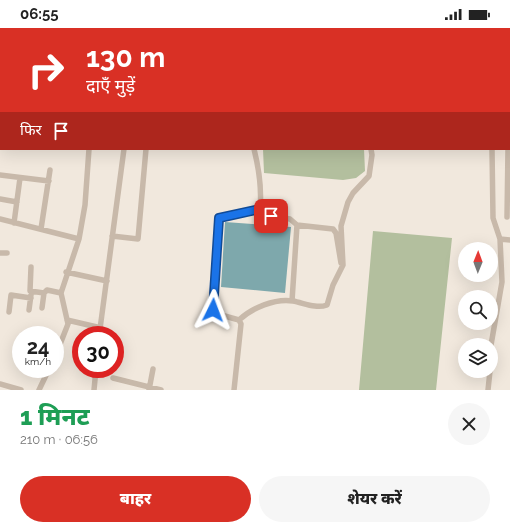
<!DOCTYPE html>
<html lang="hi">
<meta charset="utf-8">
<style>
:root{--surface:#fff;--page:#f6f6f6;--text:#222;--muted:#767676;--accent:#d93025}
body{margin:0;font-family:Raleway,"Noto Sans Devanagari",sans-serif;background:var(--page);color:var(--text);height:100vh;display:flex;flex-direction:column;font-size:15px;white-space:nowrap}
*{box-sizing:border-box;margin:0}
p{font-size:13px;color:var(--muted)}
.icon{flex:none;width:22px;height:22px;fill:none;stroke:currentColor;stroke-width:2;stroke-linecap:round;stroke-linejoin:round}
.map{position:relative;height:362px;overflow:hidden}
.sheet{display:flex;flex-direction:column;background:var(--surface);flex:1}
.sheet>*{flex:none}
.hud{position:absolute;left:0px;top:0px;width:510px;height:122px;box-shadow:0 4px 16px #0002;background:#d93025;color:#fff;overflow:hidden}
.needle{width:26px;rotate:1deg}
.fabs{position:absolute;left:458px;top:214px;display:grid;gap:8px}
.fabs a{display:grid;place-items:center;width:40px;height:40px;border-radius:50%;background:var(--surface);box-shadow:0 4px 16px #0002;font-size:20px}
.speed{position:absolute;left:12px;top:298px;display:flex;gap:8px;font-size:20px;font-weight:700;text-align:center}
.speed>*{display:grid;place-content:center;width:52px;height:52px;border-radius:50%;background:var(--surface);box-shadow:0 4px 16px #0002;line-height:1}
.speed small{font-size:10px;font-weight:400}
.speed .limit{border:6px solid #d22;background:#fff;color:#111}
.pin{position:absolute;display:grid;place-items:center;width:34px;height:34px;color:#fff;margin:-17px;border-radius:8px;box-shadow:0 2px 6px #0006}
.me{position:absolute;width:44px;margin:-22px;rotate:3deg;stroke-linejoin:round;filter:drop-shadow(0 0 3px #0008)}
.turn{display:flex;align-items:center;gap:14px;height:84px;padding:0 20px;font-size:18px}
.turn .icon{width:52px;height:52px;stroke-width:2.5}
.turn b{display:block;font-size:28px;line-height:34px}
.then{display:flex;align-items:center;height:38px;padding:0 20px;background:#0003;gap:8px;font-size:15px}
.round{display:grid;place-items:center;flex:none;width:42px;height:42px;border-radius:21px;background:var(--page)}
.overview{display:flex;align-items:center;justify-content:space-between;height:68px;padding:0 20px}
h1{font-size:24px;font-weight:800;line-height:30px;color:#1e9e55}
.primary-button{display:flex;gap:8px;margin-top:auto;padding:8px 20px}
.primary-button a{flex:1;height:46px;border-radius:24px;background:var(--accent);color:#fff;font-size:16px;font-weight:800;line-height:46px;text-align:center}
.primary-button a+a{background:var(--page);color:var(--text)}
.status{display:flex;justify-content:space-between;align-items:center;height:28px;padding:0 20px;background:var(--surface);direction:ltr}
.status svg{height:11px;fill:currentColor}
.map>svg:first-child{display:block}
</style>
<div class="status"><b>06:55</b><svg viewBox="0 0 49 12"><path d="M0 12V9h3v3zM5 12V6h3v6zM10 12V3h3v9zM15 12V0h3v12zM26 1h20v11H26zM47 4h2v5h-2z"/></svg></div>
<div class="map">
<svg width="510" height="362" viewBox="0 0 510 362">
<rect width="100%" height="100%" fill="#f1e8dd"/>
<path fill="#b3bf9e" d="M 263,121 L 364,121 L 365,143 L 356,150 L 343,152 L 264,145 Z
M 373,203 L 452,210 L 436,362 L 359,362 Z"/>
<path fill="#7ea8ac" d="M 225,194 L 291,199 L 285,265 L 221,259 Z"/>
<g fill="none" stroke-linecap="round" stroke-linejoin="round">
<path stroke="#c8b9aa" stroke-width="5.5" d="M 32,0 L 33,1
M 505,0 L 505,1
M 94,1 L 94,0
M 138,1 L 138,0
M 235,1 L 236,0
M 324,1 L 324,0
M 403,1 L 403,0
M 434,1 L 434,0
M 471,1 L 471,0
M 509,71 L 510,71
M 509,113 L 510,113
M 0,147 L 49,153
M 0,171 L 17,174
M 260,181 L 271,188 L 290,191 L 297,197 L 292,273
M 507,189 L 508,121
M 0,191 L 79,211
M 14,195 L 20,150
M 297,197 L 333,201 L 336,205 L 341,235
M 41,201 L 50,142
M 112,208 L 138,211 L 146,121
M 500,211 L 510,212
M 0,225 L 7,225
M 31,239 L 30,263 L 44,265
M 66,244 L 107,253
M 42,280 L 44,265 L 47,262 L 61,265
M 29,282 L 31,267
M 9,284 L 11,267 L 31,270
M 67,292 L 97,299 L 100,301 L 99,307
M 239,292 C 252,280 275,270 293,273 C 304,275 316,281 327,277 L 333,257 L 343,237 L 341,198 L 348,174 L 353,165 L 369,148 L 372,127 L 371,121
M 100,301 L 124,121
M 491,317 L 502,254 L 500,211 L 493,190 L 492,121
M 491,327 L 491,337
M 55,329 L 68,296 L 61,265 L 79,211 L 85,177 L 89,121
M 113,350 L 161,362
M 0,356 L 21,362
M 39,362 L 49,341
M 94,362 L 96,341
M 149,362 L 153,341
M 234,362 L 241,296 L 239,292 L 214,285 L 213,282 L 219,190 L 260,181 C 262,160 259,141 254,121
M 488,362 L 490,343"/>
</g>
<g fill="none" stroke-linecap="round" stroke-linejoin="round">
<g stroke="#114b97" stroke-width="10">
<path id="route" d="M 213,282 L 219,190 L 260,181 L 271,188"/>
</g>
<use href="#route" stroke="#1a73e8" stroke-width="7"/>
</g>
</svg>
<div class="fabs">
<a><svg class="needle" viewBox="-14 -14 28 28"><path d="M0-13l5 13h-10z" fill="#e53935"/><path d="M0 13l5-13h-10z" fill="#767676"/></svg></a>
<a><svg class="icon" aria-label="search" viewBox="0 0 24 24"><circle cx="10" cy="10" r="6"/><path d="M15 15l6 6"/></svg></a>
<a><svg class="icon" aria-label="layers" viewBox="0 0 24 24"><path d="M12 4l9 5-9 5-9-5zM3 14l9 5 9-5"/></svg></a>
</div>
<div class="speed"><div>24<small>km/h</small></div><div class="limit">30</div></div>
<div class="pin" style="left:271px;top:188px;background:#d93025"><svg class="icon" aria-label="arrive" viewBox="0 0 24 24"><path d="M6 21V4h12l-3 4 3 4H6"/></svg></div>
<svg class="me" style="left:213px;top:282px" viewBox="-20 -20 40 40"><path d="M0-17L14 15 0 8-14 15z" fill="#1a73e8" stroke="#fff" stroke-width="4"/></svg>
<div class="hud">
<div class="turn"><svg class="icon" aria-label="right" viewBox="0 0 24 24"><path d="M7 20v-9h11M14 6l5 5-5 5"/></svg><div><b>130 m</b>दाएँ मुड़ें</div></div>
<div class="then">फिर<svg class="icon" aria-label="arrive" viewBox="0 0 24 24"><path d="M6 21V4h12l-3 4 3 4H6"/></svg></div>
</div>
</div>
<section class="sheet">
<div class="overview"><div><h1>1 मिनट</h1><p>210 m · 06:56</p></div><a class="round"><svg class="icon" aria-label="close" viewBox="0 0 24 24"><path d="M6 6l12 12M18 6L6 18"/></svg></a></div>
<div class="primary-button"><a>बाहर</a><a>शेयर करें</a></div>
</section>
